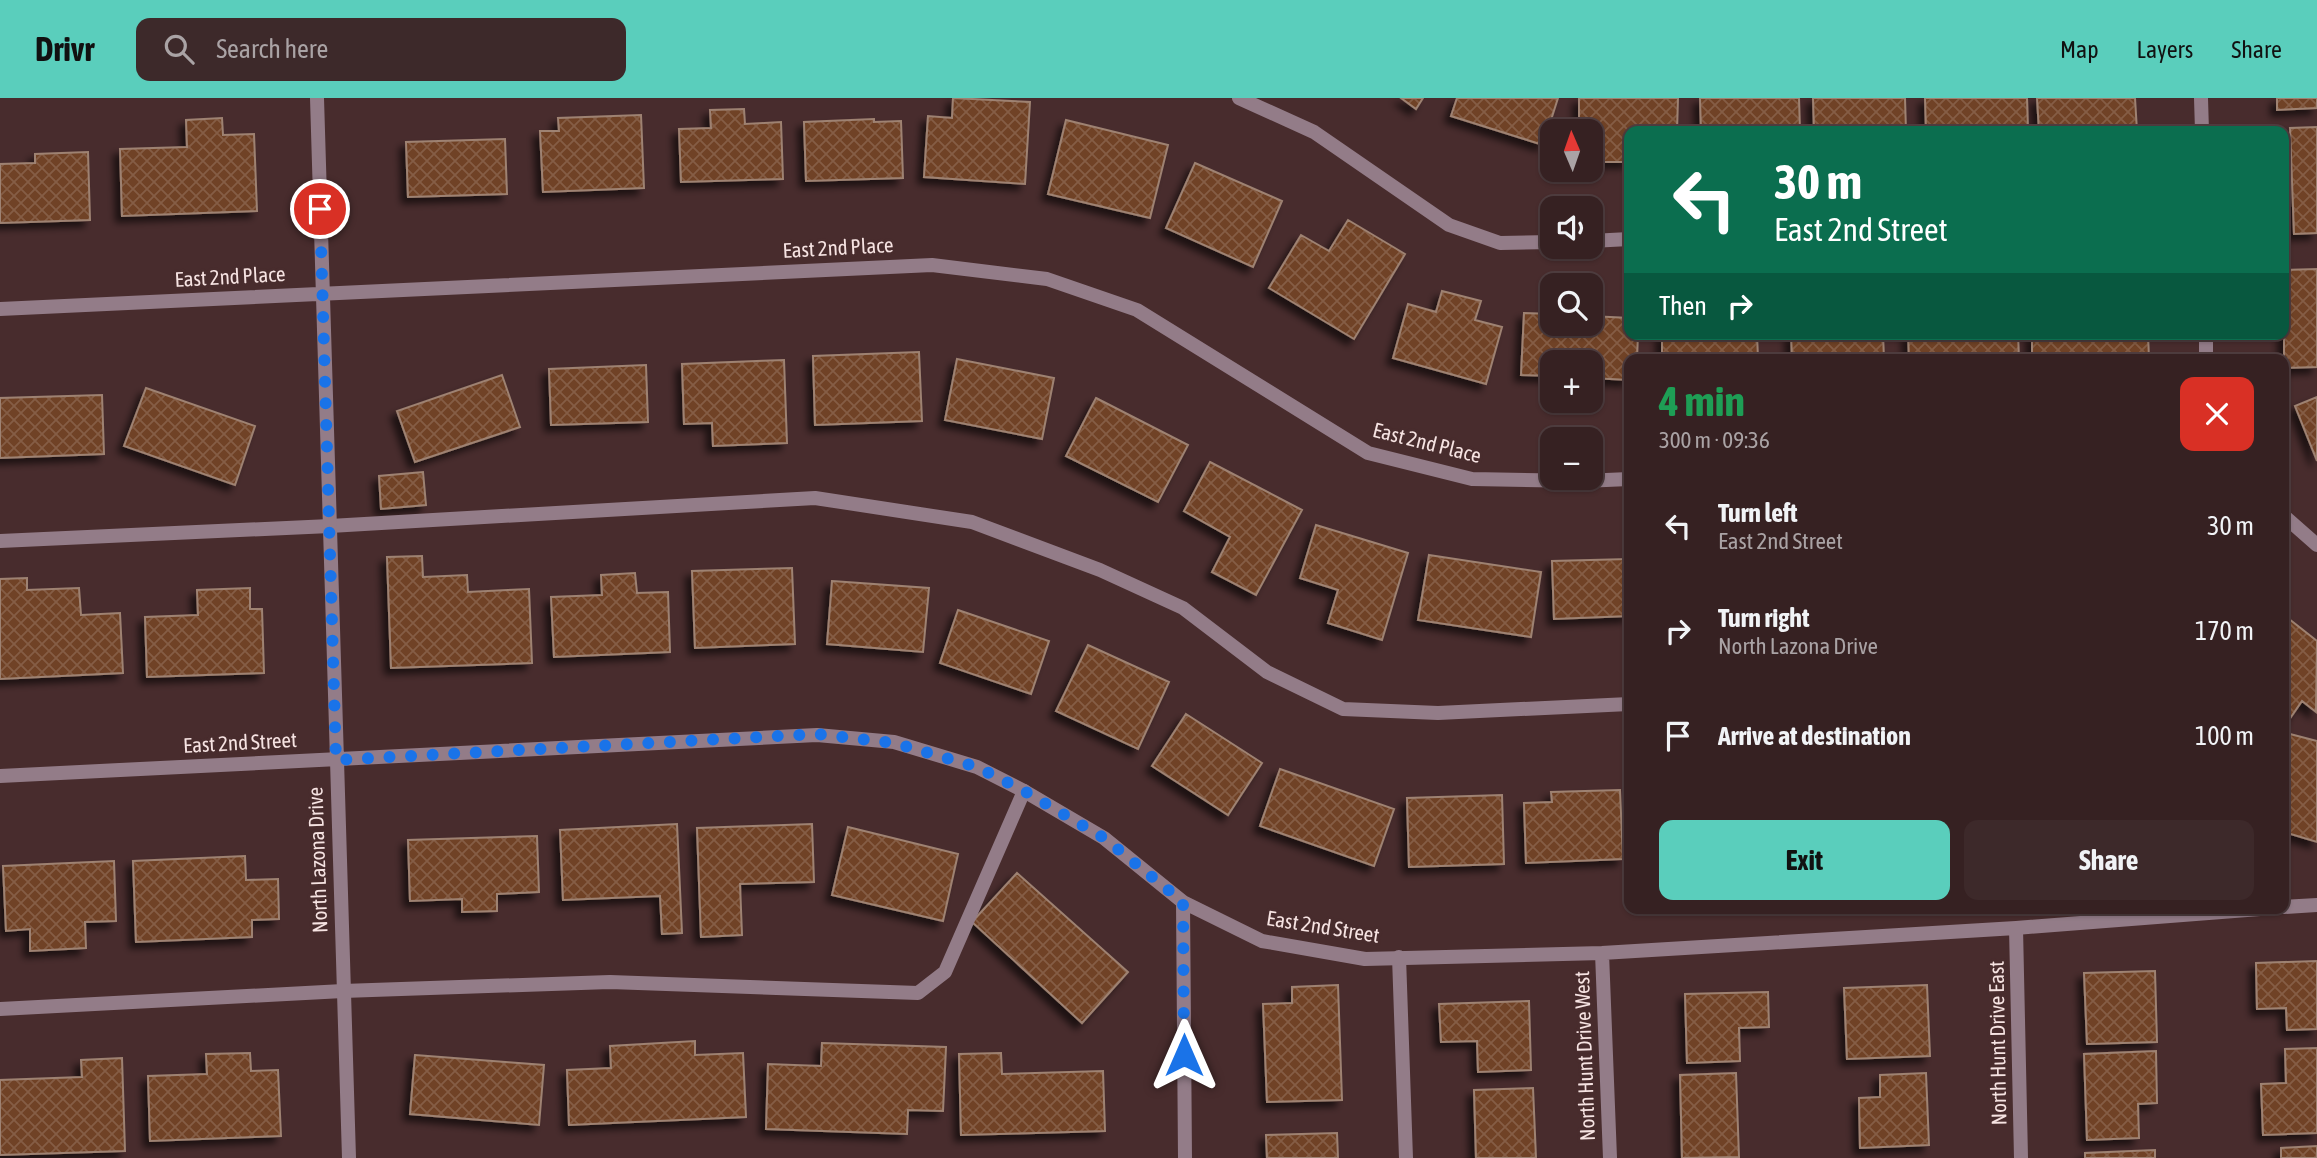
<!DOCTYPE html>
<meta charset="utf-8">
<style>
:root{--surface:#362122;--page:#3d292a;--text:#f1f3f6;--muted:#aaa3a5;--line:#503e40;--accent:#5acebc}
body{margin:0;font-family:"Asap Condensed",sans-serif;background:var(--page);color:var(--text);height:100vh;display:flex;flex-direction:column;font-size:26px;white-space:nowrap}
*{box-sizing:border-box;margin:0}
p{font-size:23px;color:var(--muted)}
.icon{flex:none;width:38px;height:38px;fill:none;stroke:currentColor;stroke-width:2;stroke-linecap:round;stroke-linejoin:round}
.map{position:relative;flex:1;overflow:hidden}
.sheet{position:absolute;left:1624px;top:256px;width:665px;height:560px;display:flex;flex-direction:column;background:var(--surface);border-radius:14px;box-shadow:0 2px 5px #0004,0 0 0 2px var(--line)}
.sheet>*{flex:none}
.banner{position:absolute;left:1624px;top:28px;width:665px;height:214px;border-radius:14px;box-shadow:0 2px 5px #0004,0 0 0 2px var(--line);background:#0b6e4f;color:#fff;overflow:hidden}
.needle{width:46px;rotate:358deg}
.tools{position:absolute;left:1540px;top:21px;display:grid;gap:14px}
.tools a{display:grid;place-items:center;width:63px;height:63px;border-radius:14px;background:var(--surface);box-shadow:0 2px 5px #0004,0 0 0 2px var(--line);font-size:35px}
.pin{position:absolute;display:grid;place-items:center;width:60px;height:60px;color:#fff;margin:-30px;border:4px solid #fff;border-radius:50%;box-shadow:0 2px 7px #0007}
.me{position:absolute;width:77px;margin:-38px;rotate:0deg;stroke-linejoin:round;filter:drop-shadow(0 0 5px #0008)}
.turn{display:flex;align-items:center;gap:24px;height:147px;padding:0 35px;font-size:32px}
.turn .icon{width:91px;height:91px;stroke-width:2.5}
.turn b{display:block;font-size:49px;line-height:60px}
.then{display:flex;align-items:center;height:66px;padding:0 35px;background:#0003;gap:14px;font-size:26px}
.round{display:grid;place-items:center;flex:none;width:74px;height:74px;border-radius:14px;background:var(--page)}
.head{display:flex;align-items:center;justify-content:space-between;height:119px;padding:0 35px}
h1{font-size:42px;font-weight:700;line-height:52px;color:#1e9e55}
.button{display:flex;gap:14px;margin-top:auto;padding:14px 35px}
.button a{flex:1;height:80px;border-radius:14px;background:var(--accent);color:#111;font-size:28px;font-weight:700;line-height:80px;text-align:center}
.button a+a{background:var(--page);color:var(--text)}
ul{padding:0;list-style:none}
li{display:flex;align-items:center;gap:21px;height:105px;padding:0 35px}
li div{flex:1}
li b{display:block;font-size:26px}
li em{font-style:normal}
header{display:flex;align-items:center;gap:42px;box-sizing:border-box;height:98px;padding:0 35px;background:var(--accent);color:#111}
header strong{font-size:33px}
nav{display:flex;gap:38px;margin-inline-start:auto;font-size:24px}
.search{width:490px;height:63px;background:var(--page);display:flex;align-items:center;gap:18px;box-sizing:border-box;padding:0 24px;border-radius:14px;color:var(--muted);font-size:26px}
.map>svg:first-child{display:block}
</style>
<header>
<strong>Drivr</strong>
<div class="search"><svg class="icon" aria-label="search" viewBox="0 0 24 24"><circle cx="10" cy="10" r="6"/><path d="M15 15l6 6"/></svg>Search here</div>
<nav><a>Map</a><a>Layers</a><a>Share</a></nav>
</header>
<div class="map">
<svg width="2317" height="1060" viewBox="0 0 2317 1060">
<defs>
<pattern id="building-cross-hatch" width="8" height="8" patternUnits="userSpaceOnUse" patternTransform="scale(1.75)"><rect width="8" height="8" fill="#704226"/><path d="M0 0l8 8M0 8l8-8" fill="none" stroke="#855d45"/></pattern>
<filter id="shadow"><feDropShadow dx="-6" dy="6" stdDeviation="3.5" flood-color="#0009"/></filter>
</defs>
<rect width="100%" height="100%" fill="#482c2d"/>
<path fill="url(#building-cross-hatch)" stroke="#9e8272" stroke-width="2" filter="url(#shadow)" d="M 953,0 L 1030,4 L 1025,86 L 924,79 L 928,18 L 952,20 Z
M 1401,0 L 1423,0 L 1416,11 Z
M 1457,0 L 1558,0 L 1543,47 L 1451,18 Z
M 1579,0 L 1678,0 L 1677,33 L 1629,33 L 1629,64 L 1591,64 L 1591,33 L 1579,33 Z
M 1700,0 L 1799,0 L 1800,33 L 1701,33 Z
M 1813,0 L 1905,0 L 1906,33 L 1814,33 Z
M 1925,0 L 2027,0 L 2028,32 L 1926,33 Z
M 2037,0 L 2135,0 L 2137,33 L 2039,33 Z
M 2277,0 L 2317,0 L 2317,10 L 2277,12 Z
M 744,11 L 745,26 L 781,24 L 783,81 L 681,84 L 679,31 L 711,30 L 710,12 Z
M 641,17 L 644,90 L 543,94 L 540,33 L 559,33 L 558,20 Z
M 222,20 L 223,37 L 254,36 L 257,113 L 122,118 L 120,51 L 187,49 L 186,22 Z
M 874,21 L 874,24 L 901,23 L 903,80 L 806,83 L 804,24 Z
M 1066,22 L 1168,47 L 1150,120 L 1048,96 Z
M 2317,29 L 2317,135 L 2294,136 L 2290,30 Z
M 505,41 L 507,96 L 408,99 L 406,44 Z
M 88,54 L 90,122 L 0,125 L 0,66 L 35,65 L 35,56 Z
M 1195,65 L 1282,103 L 1253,169 L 1166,130 Z
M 1348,122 L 1405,156 L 1354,241 L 1269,190 L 1301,137 L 1329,153 Z
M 2317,171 L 2317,269 L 2284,270 L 2284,172 Z
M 1442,193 L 1481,203 L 1475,222 L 1502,229 L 1486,286 L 1393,260 L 1408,206 L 1436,214 Z
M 1524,215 L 1552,216 L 1552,226 L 1591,226 L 1591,218 L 1629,220 L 1629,236 L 1638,236 L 1637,261 L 1629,261 L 1629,282 L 1591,280 L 1591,264 L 1552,264 L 1552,278 L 1521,277 Z
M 1662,236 L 1757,236 L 1758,261 L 1662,261 Z
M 1791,236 L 1883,236 L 1884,261 L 1792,261 Z
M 1908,236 L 2018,236 L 2019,261 L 1909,261 Z
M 2032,236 L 2148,236 L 2149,261 L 2032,261 Z
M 919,254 L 922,323 L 815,327 L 813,258 Z
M 957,261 L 1054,280 L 1042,341 L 945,322 Z
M 784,262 L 787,345 L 713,348 L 712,325 L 684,326 L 682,266 Z
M 646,267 L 648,324 L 551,327 L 549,271 Z
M 502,277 L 520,329 L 415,364 L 397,313 Z
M 146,290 L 255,328 L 235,387 L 124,348 Z
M 102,297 L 104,356 L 0,360 L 0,300 Z
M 2317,299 L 2317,363 L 2295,308 Z
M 1096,300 L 1188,347 L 1158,404 L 1066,358 Z
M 1210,364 L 1302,412 L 1256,497 L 1212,474 L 1230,439 L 1184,413 Z
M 423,374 L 426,407 L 381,411 L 379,378 Z
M 1316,427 L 1408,455 L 1382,542 L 1328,525 L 1338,492 L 1300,480 Z
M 1429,457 L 1541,474 L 1531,539 L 1418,522 Z
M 422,458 L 423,479 L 467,477 L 468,494 L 529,491 L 532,565 L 391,570 L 387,459 Z
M 1629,461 L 1629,518 L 1554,521 L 1552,463 Z
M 792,470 L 795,546 L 695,550 L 692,473 Z
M 635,475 L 637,495 L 668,494 L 670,554 L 554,559 L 551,499 L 602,497 L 601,477 Z
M 27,480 L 27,492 L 79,490 L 81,517 L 120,515 L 123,575 L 0,581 L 0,481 Z
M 832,483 L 929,490 L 923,554 L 827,546 Z
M 250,490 L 250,511 L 262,511 L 264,575 L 147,579 L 145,519 L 198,517 L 197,492 Z
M 958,512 L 1049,543 L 1031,596 L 940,565 Z
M 2284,517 L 2317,543 L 2316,614 L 2302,603 L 2291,619 L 2284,613 Z
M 1088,547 L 1169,584 L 1138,651 L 1056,613 Z
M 1186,616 L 1262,665 L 1228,717 L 1152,668 Z
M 2290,636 L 2317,643 L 2317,744 L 2284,734 L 2284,661 Z
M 1280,671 L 1394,711 L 1374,768 L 1260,728 Z
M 1620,692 L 1623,761 L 1526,765 L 1524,705 L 1552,704 L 1551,694 Z
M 1502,697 L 1504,766 L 1409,769 L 1407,700 Z
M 677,726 L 682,835 L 662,836 L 660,798 L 563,802 L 560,732 Z
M 812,726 L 814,784 L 740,786 L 742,837 L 701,839 L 697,730 Z
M 848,729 L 958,756 L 943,823 L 832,797 Z
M 537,738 L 539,794 L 497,796 L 497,813 L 462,814 L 462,801 L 410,803 L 408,742 Z
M 245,758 L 246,782 L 278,781 L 279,821 L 252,822 L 252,839 L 136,844 L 133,763 Z
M 114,763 L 116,823 L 85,824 L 86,850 L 30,853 L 30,831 L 6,833 L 3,768 Z
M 1017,775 L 1128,874 L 1082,925 L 972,824 Z
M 2317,863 L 2317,931 L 2287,932 L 2286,910 L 2257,911 L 2256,865 Z
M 2155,873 L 2157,944 L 2087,946 L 2084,875 Z
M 1338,887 L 1342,1002 L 1267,1004 L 1263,906 L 1292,905 L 1292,889 Z
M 1927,887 L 1930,958 L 1847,961 L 1844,890 Z
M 1768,894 L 1769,929 L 1739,930 L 1740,963 L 1687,965 L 1685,896 Z
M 1529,903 L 1531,972 L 1478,974 L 1477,943 L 1441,944 L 1439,906 Z
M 695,943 L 695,957 L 743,955 L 746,1019 L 569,1027 L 567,972 L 611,970 L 610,948 Z
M 822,945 L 946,949 L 943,1013 L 908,1012 L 907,1036 L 766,1031 L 768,966 L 821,968 Z
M 2317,950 L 2317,1035 L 2263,1037 L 2261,986 L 2286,985 L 2285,951 Z
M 2156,953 L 2157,1005 L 2138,1006 L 2139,1040 L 2087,1042 L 2084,956 Z
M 250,955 L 251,973 L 278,972 L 281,1038 L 150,1043 L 148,978 L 207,976 L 206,956 Z
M 1001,955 L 1002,976 L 1103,973 L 1105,1033 L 961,1037 L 959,956 Z
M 415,957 L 544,967 L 539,1027 L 410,1016 Z
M 122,960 L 125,1053 L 0,1057 L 0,982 L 82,979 L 81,962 Z
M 1736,975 L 1739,1059 L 1682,1060 L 1680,977 Z
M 1926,975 L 1929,1047 L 1860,1050 L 1859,1000 L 1880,999 L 1880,977 Z
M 1533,990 L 1536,1060 L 1476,1060 L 1474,992 Z
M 1337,1035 L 1338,1060 L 1267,1060 L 1266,1037 Z
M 2317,1048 L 2317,1060 L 2281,1060 L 2281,1050 Z
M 2155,1052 L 2155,1060 L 2085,1060 L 2085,1055 Z"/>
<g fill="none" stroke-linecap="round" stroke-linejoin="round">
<path stroke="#937c88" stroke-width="14" d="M 1239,0 L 1314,34 L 1449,127 L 1500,145 L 1552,144
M 1591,143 L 1629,141
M 0,443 L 330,428 L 815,400 L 972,424 L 1100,472 L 1183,510 L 1267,574 L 1343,611 L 1438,615 L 1629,606
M 1399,859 L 1406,1060
M 0,911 L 343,893 L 610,884 L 918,895 L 945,874 L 1024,693"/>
<path stroke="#937c88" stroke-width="14" d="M 317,0 L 349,1060
M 2201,0 L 2202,33
M 0,211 L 932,167 L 1047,181 L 1137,212 L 1368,355 L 1472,381 L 1583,383 L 1629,381
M 2206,236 L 2206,261
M 2284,418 L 2317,447
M 0,678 L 817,637 L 894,644 L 977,669 L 1024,693 L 1104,740 L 1183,804 L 1262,843 L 1365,861 L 1602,855 L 2016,830 L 2273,810
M 1183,804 L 1185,1060
M 2284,809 L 2317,807
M 2016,830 L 2021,1060
M 1602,855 L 1610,1060"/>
</g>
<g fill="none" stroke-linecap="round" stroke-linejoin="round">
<path stroke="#1a73e8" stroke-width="12" stroke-dasharray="0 21.6" d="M 320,111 L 336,662 L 817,636 L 894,645 L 977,669 L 1024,693 L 1104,740 L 1183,804 L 1184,957"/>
</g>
<g text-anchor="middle" stroke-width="6" stroke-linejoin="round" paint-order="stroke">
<g font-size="21" fill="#f6e3e2" stroke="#482c2d">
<text transform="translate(838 150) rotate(-3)" y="7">East 2nd Place</text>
<text transform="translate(230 179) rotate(-3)" y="7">East 2nd Place</text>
<text transform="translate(1427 345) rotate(14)" y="7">East 2nd Place</text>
<text transform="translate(240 645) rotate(-3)" y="7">East 2nd Street</text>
<text transform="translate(318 762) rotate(-92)" y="7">North Lazona Drive</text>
<text transform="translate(1323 829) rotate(9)" y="7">East 2nd Street</text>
<text transform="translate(1998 945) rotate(-91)" y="7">North Hunt Drive East</text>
<text transform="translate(1585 958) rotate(-92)" y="7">North Hunt Drive West</text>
</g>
</g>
</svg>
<div class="tools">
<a><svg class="needle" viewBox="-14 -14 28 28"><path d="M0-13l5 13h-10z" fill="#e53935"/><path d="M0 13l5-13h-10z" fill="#aaa3a5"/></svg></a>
<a><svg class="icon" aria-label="sound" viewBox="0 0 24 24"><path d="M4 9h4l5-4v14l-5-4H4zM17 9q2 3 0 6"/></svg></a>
<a><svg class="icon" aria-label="search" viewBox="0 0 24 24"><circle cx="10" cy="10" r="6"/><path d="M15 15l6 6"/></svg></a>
<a>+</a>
<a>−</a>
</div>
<div class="pin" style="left:320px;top:111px;background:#d93025"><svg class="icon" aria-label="arrive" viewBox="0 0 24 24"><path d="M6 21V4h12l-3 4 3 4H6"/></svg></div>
<svg class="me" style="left:1184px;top:957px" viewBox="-20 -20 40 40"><path d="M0-17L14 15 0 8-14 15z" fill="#1a73e8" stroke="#fff" stroke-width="4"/></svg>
<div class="banner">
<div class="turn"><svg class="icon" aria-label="left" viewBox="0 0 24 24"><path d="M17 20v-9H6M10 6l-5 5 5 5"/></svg><div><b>30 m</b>East 2nd Street</div></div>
<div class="then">Then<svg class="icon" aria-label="right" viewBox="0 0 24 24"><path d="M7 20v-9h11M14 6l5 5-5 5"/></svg></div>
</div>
<section class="sheet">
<div class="head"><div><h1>4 min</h1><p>300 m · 09:36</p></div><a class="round" style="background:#d93025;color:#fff"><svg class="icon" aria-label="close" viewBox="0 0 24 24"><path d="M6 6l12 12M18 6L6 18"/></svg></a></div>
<ul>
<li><svg class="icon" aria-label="left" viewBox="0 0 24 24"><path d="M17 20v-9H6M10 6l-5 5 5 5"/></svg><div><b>Turn left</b><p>East 2nd Street</p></div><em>30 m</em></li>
<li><svg class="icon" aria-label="right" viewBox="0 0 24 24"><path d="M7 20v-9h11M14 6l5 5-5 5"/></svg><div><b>Turn right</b><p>North Lazona Drive</p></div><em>170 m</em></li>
<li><svg class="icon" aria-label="arrive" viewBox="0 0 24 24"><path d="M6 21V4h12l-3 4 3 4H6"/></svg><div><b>Arrive at destination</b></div><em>100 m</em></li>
</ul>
<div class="button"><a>Exit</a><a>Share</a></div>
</section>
</div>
